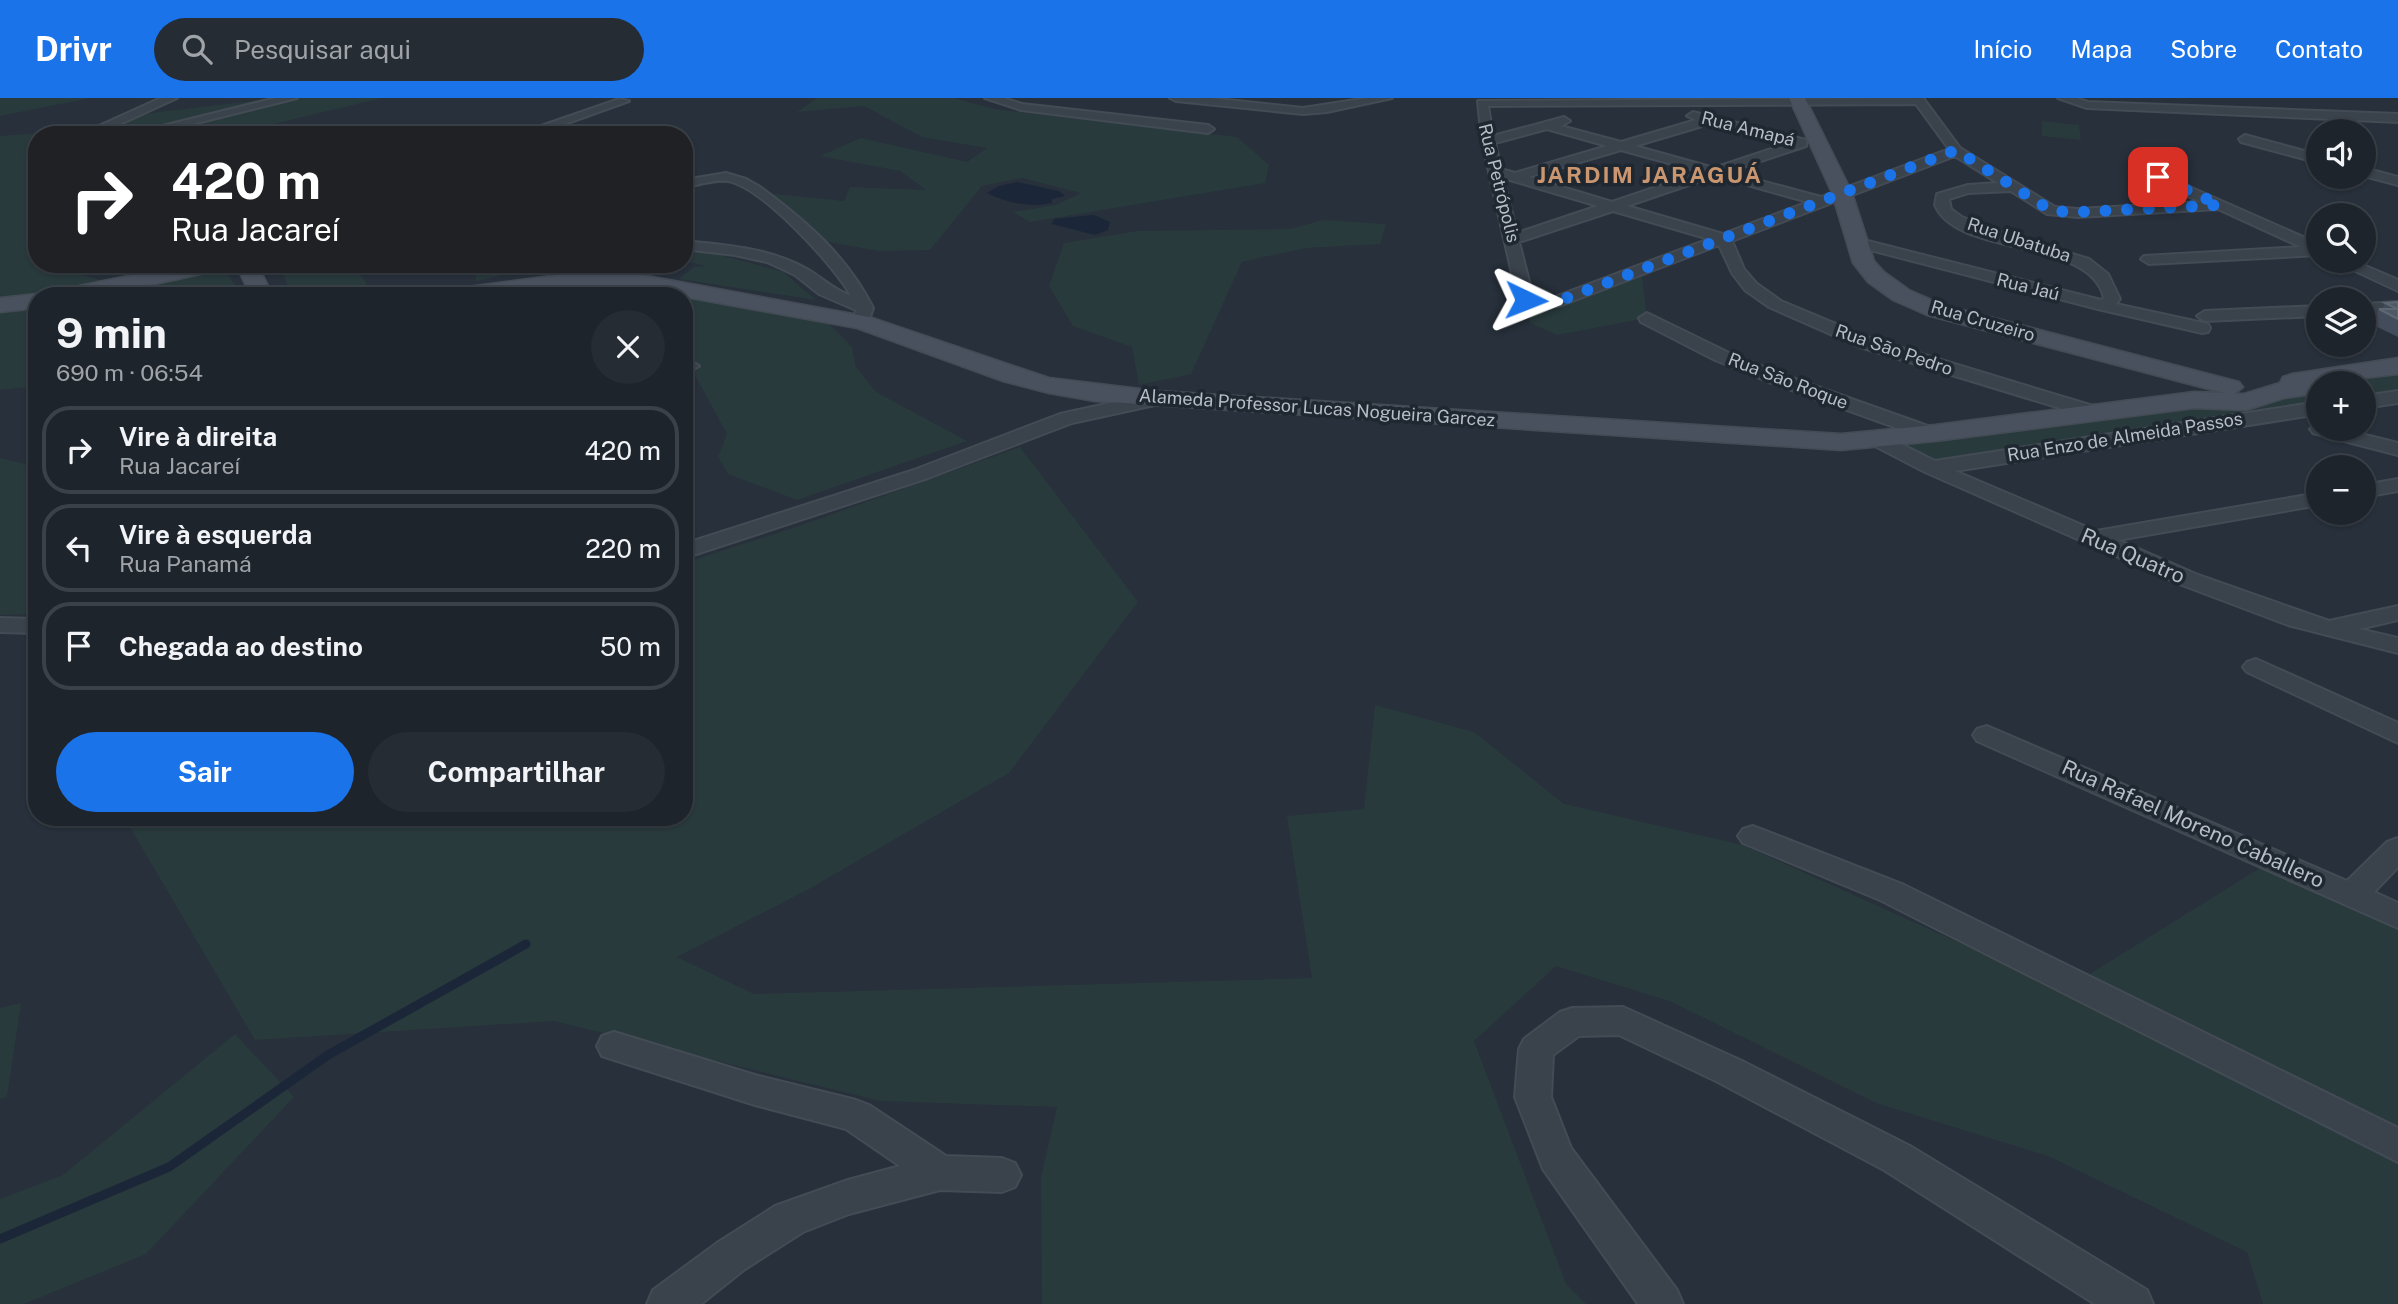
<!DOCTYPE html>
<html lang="pt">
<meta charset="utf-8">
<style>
:root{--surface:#1d242c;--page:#252c34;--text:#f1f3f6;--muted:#a0a4a9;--line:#3b4148;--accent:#1a73e8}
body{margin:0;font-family:"Public Sans",sans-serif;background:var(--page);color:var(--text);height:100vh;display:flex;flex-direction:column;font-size:26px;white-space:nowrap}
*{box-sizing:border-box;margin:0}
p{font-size:23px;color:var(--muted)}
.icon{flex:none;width:38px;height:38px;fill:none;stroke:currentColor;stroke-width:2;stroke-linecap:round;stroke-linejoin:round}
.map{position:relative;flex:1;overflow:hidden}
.panel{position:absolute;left:28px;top:189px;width:665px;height:539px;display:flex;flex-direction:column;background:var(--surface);border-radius:28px;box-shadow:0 2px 5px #0004,0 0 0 2px var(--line)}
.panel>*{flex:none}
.hud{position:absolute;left:28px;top:28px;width:665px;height:147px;border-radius:28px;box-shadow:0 2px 5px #0004,0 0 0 2px var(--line);background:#202124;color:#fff;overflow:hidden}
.buttons{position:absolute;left:2306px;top:21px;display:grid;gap:14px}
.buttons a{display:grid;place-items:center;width:70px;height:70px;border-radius:50%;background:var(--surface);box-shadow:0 2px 5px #0004,0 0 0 2px var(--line);font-size:35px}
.pin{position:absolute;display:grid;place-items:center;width:60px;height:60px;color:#fff;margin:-30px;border-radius:14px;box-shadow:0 4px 10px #0006}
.me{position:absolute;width:77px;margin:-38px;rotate:92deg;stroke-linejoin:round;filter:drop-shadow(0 0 5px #0008)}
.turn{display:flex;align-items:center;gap:24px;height:147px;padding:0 28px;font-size:32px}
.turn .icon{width:91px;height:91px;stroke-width:2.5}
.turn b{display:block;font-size:49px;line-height:60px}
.round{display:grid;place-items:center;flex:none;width:74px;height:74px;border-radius:37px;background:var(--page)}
.headline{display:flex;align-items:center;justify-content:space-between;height:119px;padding:0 28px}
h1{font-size:42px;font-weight:700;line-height:52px}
.cta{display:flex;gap:14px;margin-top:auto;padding:14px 28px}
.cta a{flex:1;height:80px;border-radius:42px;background:var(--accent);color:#fff;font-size:28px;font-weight:700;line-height:80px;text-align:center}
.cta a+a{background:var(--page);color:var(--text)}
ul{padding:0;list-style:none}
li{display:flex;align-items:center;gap:21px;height:88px;margin:0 14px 10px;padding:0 14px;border:4px solid var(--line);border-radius:28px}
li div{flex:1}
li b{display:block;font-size:26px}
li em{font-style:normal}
header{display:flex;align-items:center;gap:42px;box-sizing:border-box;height:98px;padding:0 35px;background:var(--accent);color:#fff}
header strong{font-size:33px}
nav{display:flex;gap:38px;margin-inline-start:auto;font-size:24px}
.search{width:490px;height:63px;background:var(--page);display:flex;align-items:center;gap:18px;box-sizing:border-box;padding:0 24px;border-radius:38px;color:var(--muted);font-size:26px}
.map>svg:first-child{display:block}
</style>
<header>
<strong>Drivr</strong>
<div class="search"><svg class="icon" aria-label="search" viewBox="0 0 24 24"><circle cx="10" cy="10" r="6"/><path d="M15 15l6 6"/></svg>Pesquisar aqui</div>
<nav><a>Início</a><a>Mapa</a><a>Sobre</a><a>Contato</a></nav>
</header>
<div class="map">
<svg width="2398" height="1206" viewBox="0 0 2398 1206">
<rect width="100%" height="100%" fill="#27303b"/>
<path fill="#293a3c" d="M 0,0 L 91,0 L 0,18 Z
M 277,0 L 382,0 L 228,37 L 37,37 L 37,142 L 30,145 L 37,166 L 46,166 L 110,185 L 0,205 L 0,38 L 55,34 L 150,15 Z
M 817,0 L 954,0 L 994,11 L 1237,39 L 1269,67 L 1265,85 L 1030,124 L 1013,114 L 1056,107 L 1081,95 L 1022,80 L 982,88 L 930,152 L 879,153 L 823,143 L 764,95 L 844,103 L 850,89 L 926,92 L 900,73 L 820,58 L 861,40 L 967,64 L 987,50 L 922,39 L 864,8 L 797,14 Z
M 2042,23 L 2079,27 L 2081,42 L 2042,38 Z
M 1323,122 L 1386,126 L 1380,146 L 1305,150 L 1242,164 L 1191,276 L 1139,287 L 1132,249 L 1073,228 L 1049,188 L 1064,145 L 1137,133 L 1290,131 Z
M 684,147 L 783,174 L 816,202 L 679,181 L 694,169 L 705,168 L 684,162 Z
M 273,166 L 368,166 L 356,171 L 367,186 L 334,198 L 291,198 L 282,172 Z
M 476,166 L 551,166 L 476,183 Z
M 1641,171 L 1647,220 L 1557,237 L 1530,225 L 1528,212 Z
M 201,172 L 226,175 L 244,198 L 99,198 Z
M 578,187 L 660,192 L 829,226 L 852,249 L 856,269 L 876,294 L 967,343 L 797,402 L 728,376 L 718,359 L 727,336 L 690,268 L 684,268 L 684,198 L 492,198 Z
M 37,207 L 37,288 L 0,292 L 0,213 Z
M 2398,275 L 2398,298 L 2364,303 L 2364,285 L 2337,285 Z
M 2319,288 L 2319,309 L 1930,367 L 1884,343 Z
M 1020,349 L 1138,504 L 1009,675 L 809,791 L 677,859 L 754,896 L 1312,880 L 1287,718 L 1364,711 L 1375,607 L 1474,634 L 1564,706 L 1743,747 L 2064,892 L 2268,765 L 2398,832 L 2398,1206 L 2263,1206 L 2247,1154 L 2048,1058 L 1876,1005 L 1672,904 L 1556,868 L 1474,943 L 1566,1186 L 1586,1206 L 1042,1206 L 1041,1079 L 1057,1009 L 880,1003 L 554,923 L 255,942 L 124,719 L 684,719 L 684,465 L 799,428 Z
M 0,360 L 37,369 L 37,516 L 0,517 Z
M 21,905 L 7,999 L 0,1001 L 0,910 Z
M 235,936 L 294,999 L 146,1156 L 24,1206 L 0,1206 L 0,1101 L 63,1077 Z"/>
<path fill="#1b2738" d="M 1017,84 L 1059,93 L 1065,98 L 1052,101 L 1052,105 C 1030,110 1007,105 987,95 L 999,88 Z
M 1094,117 L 1110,124 L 1108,132 L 1095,137 L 1052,126 L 1054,121 Z"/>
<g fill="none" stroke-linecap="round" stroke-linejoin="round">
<path stroke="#1b2738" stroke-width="9" d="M 0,1141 L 169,1069 L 328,957 L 526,846"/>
<g stroke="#434b55" stroke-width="4">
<path id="street" d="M 161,0 L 177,0 L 96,37 L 79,37 Z
M 276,0 L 297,0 L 149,37 L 126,37 Z
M 985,0 L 1003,0 L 1022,6 L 1208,27 L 1214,31 L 1208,35 L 1021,12 Z
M 1170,0 L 1209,0 L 1303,10 L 1368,0 L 1392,0 L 1327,14 L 1303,16 L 1176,3 Z
M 1923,0 L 1960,50 L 2055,109 L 2078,111 L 2201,104 L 2153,82 L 2153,76 L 2158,75 L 2319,146 L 2319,157 L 2149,166 L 2141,161 L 2144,158 L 2301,149 L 2218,111 L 2078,119 L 2047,116 L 2011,93 L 1968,95 L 1949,101 L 1951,111 L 1962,119 L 1996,133 L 2089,161 L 2108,176 L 2120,201 L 2116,206 L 2208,226 L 2210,230 L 2208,234 L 2202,235 L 2098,211 L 1851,147 L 1849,144 L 1856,140 L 2101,202 L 2104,200 C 2091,139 1957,160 1935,107 L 1937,96 L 1968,87 L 1998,85 L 1955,58 L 1732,143 L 1744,171 L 1757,186 L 1781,203 L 1872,241 L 2103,311 L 2106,315 L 2096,321 L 1860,249 L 1769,209 L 1745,192 L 1732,175 L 1719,147 L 1562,207 C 1546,211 1530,214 1518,202 L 1482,43 L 1478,3 ZM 1916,6 L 1949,51 L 1821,99 L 1728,74 L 1806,48 L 1806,42 L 1693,14 L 1687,18 L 1696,22 L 1621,44 L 1561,28 L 1570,23 L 1564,19 L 1493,38 L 1488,8 ZM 1709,26 L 1789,45 L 1714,70 L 1635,48 ZM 1547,31 L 1607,48 L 1515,75 L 1501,71 L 1495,45 ZM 1621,52 L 1701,74 L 1612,104 L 1529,79 ZM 1715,78 L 1808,104 L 1723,136 L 1627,108 ZM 1503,80 L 1598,108 L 1517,135 ZM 1613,113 L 1709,141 L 1552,200 L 1540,202 L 1533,199 L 1519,144 Z
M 2058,0 L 2076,0 L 2088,4 L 2398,16 L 2398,24 L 2087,10 Z
M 619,1 L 629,3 L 534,37 L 515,37 Z
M 2245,37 L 2319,57 L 2319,65 L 2241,44 L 2239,41 Z
M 2364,70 L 2398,79 L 2398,87 L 2364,78 Z
M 726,75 L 746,81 L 760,89 C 806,123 847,158 873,210 L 867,228 L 855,228 L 853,224 L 856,212 L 819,196 L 795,177 L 767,164 L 735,157 L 684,151 L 684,143 C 725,147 768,150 805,170 C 822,179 830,190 851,198 C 835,168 762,89 728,83 C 714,81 698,87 684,90 L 684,82 Z
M 2334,163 L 2354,163 L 2398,182 L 2398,193 Z
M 2398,204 L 2398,214 L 2364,216 L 2364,206 Z
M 2319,208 L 2319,218 L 2205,223 L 2197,218 L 2205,213 Z
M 1647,215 L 1727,254 L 1781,276 L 1939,332 L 1942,336 L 1932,342 L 1925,340 L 1769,284 L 1715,262 L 1641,224 L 1639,220 Z
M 690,263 L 699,268 L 684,276 L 684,264 Z
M 2398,293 L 2398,305 L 2364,310 L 2364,298 Z
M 1157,295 L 1166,301 L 1164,305 L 1072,325 L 928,380 L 684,460 L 684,446 L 914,372 L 1060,316 Z
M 2319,304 L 2319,316 L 1955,373 L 2096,433 L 2319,395 L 2319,407 L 2118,442 L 2198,477 L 2329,523 L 2398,508 L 2398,522 L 2359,531 L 2398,540 L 2398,555 L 2288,527 L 2182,487 L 1925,374 L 1871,346 L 1868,342 L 1871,338 L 1885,338 L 1935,363 Z
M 2319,325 L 2319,331 L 2342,331 L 2398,345 L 2398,357 L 2313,335 L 2310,331 Z
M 2398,381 L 2398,393 L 2364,399 L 2364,387 Z
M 0,520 L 37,521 L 37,535 L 0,534 Z
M 2256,561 L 2398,625 L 2398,645 L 2247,574 L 2243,569 L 2247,564 Z
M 1987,628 L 2347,783 L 2387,744 L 2398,740 L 2398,769 L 2374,794 L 2398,805 L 2398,830 L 1977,643 L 1973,637 L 1977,631 Z
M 1753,728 L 1902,786 L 2398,1030 L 2398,1064 L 1880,802 L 1743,745 L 1738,738 L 1743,731 Z
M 1623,909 L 1742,963 L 1910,1048 L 2147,1192 L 2153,1206 L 2095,1206 L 1884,1072 L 1716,983 L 1619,937 L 1579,938 L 1553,957 L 1551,999 L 1571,1050 L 1677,1192 L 1683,1206 L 1638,1206 L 1543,1071 L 1515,999 L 1519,951 L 1524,941 L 1560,914 L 1572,910 Z
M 614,934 L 755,977 L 856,1002 L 869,1007 L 946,1058 L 1002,1060 L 1015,1065 L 1021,1077 L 1015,1089 L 1002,1094 L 940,1092 L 849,1116 L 803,1134 L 745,1171 L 701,1206 L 647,1206 L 653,1192 L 717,1145 L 775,1108 L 848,1082 L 900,1068 L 846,1031 L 755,1007 L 602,958 L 597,948 L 602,938 Z"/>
</g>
<g stroke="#434b55" stroke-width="3">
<path id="secondary" d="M 1789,0 L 1805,0 L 1852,95 L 1874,163 L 1884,174 L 1909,192 L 1943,207 L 2239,284 L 2243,289 L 2234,296 L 2244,296 L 2280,285 L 2283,279 L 2292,276 L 2398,260 L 2398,276 L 2319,285 L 2319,295 L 2284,300 L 2246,312 L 2194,310 L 1935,343 L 1841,352 L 1095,303 L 1049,295 L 1003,283 L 857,230 L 631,189 L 573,189 L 505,198 L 442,198 L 445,193 L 453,191 L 573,175 L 631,175 L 869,219 L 1049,280 L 1157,293 L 1841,336 L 1935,327 L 2194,294 L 2224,295 L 1927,217 L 1893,202 L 1868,184 L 1853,165 L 1832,95 Z
M 186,166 L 257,166 L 273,198 L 251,198 L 239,173 L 229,167 L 219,172 L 99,198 L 54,198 L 57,193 L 65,191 Z
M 37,196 L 43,198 L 37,198 L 37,210 L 0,214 L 0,200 Z"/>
</g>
<use href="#street" fill="#3a424c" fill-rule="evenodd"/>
<use href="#secondary" fill="#49515e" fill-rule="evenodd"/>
</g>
<path fill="#424c5a" d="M 2398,204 L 2398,239 L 2371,226 L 2379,211 L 2382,211 L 2385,205 Z"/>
<path fill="#4e5966" stroke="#5e6875" stroke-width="2" d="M 2398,204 L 2398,221 L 2379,211 L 2398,211 L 2385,205 Z"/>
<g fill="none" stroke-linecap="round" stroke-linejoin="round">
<path stroke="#1a73e8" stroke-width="12" stroke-dasharray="0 21.6" d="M 1526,202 L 1539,207 L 1556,204 L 1956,52 L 2052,113 L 2078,114 L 2220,107 L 2158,79"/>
</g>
<g text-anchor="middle" stroke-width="7" stroke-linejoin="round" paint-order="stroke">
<g font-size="18" fill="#b6bdc7" stroke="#1f2731">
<text transform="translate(1748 31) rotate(14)" y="6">Rua Amapá</text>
<text transform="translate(1499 85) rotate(76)" y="6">Rua Petrópolis</text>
<text transform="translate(2019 142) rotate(18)" y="6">Rua Ubatuba</text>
<text transform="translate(2028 189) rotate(14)" y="6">Rua Jaú</text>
<text transform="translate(1983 223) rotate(16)" y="6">Rua Cruzeiro</text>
<text transform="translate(1894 252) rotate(19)" y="6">Rua São Pedro</text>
<text transform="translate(1788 283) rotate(21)" y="6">Rua São Roque</text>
<text transform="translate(1317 310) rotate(4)" y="6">Alameda Professor Lucas Nogueira Garcez</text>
<text transform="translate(2125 339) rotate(-9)" y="6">Rua Enzo de Almeida Passos</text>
</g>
<g font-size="21" fill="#b6bdc7" stroke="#1f2731">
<text transform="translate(2133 458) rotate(23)" y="7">Rua Quatro</text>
<text transform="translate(2193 726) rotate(24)" y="7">Rua Rafael Moreno Caballero</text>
</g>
<g font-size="23" font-weight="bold" letter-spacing="2" fill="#c9966f" stroke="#1f2731">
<text x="1650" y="85">JARDIM JARAGUÁ</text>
</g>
</g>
</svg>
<div class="buttons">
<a><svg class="icon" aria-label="sound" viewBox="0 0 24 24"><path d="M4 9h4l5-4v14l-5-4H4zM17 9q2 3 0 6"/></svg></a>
<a><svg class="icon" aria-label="search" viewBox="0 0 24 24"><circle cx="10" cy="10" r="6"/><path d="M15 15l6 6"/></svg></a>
<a><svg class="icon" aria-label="layers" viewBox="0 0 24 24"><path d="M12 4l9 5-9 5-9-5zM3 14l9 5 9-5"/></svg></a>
<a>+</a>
<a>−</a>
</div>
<div class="pin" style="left:2158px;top:79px;background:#d93025"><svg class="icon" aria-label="arrive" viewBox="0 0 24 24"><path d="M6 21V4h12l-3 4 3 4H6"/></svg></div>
<svg class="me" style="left:1526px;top:202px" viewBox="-20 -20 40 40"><path d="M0-17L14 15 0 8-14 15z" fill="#1a73e8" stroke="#fff" stroke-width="4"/></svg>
<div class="hud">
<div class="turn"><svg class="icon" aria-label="right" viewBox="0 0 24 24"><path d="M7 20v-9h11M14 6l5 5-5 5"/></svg><div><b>420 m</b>Rua Jacareí</div></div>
</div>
<section class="panel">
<div class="headline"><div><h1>9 min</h1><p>690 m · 06:54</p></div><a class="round"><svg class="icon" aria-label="close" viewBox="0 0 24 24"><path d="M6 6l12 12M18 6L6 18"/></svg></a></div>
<ul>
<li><svg class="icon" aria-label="right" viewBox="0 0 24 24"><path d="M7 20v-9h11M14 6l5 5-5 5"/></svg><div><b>Vire à direita</b><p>Rua Jacareí</p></div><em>420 m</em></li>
<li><svg class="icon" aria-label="left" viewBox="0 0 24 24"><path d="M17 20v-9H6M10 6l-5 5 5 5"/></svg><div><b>Vire à esquerda</b><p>Rua Panamá</p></div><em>220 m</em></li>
<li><svg class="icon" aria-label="arrive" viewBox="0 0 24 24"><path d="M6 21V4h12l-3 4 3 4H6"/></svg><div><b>Chegada ao destino</b></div><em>50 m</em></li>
</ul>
<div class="cta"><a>Sair</a><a>Compartilhar</a></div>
</section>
</div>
